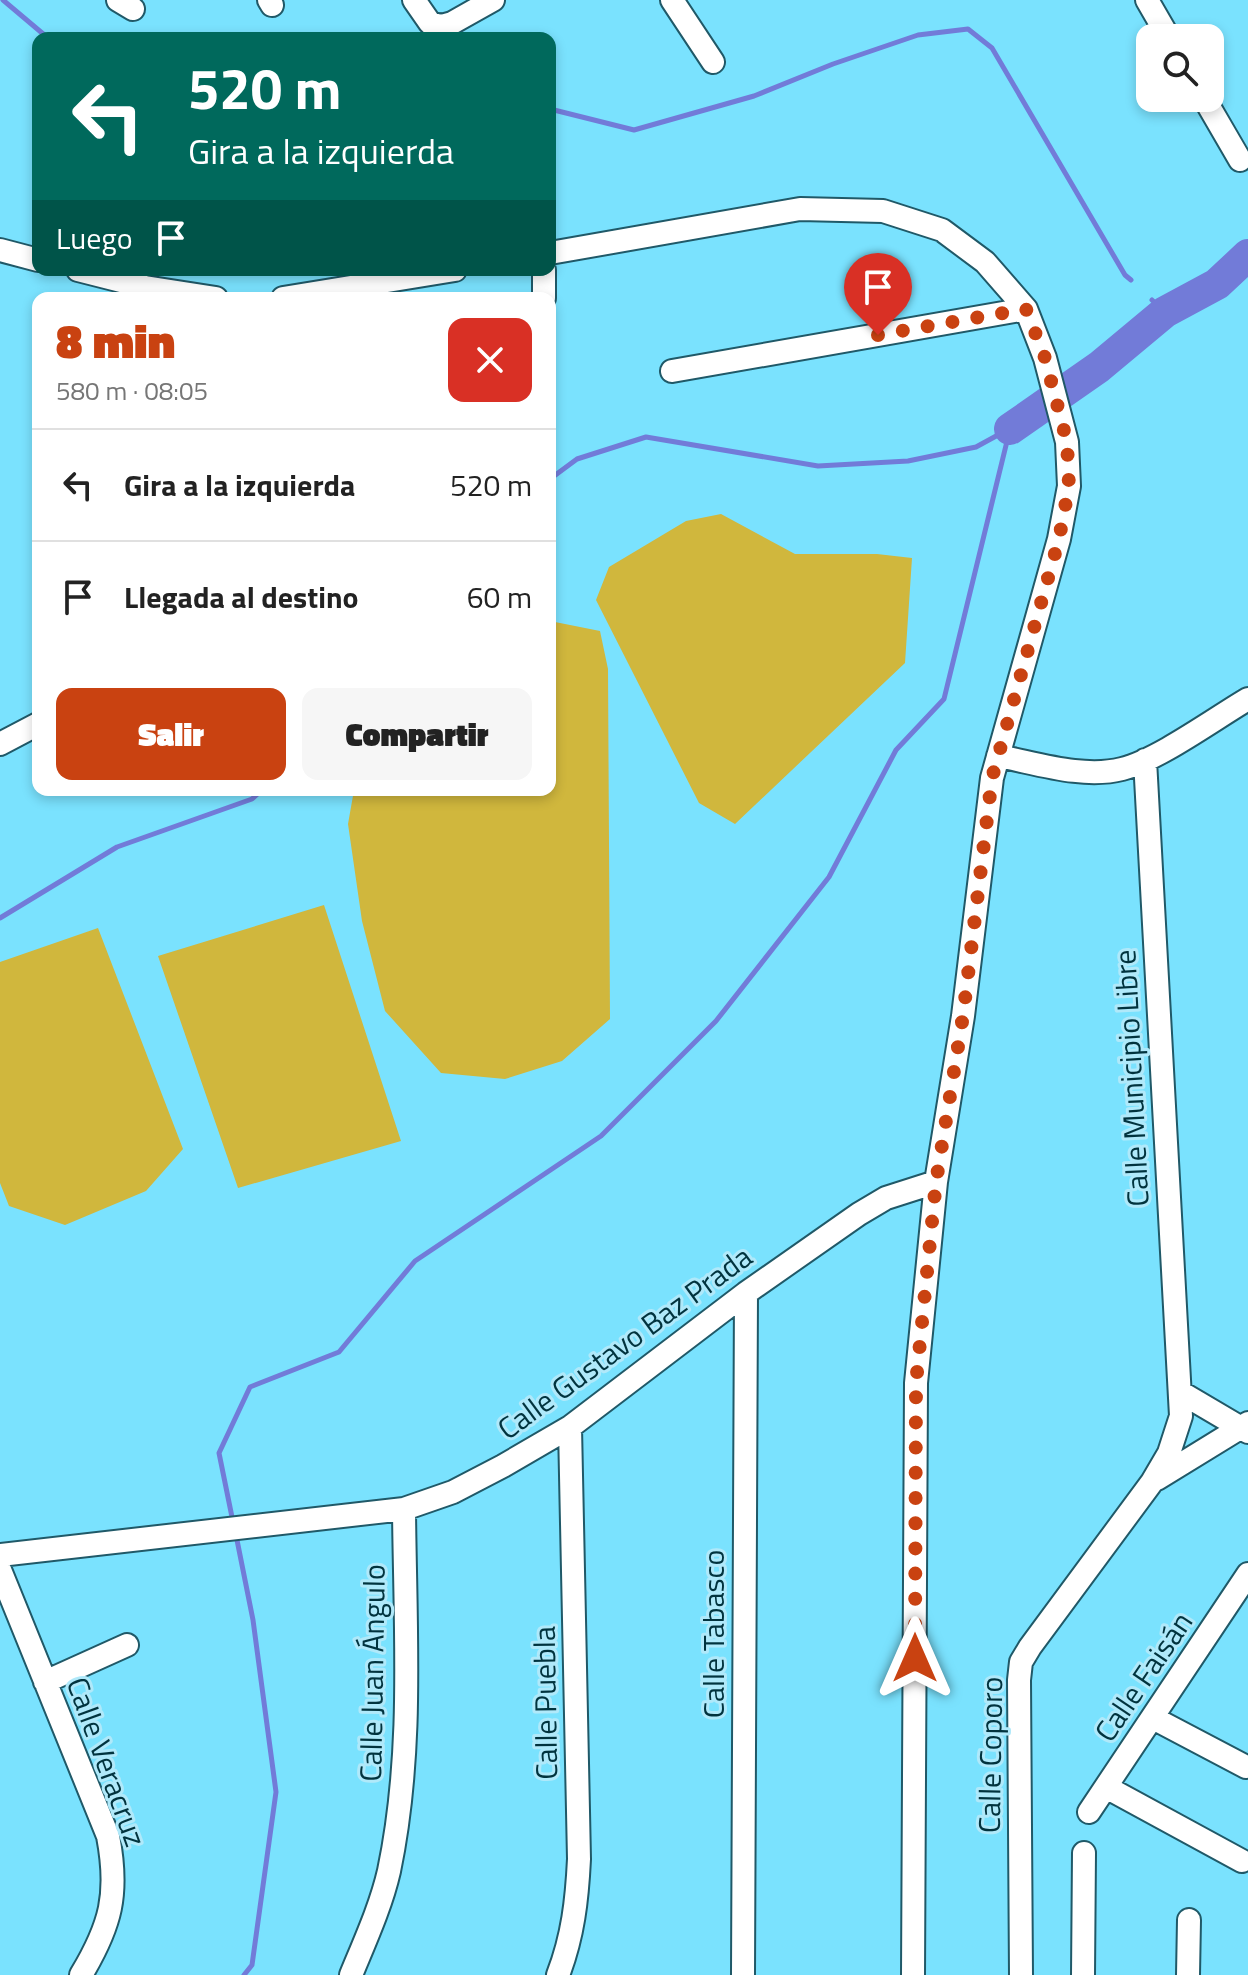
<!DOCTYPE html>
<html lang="es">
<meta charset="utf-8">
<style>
:root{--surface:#fff;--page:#f6f6f6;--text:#222;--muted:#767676;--line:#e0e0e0;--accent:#c94211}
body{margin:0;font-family:"Titillium Web",sans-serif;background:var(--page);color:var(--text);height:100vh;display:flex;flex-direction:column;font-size:30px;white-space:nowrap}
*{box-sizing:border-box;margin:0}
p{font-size:26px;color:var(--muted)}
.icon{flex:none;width:44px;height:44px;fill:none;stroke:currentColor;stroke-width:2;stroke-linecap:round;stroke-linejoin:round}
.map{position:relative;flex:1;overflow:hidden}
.side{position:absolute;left:32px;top:292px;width:524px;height:504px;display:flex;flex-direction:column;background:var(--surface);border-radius:16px;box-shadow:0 4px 12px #0003}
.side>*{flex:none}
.top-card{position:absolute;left:32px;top:32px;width:524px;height:244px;border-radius:16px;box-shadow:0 4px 12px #0003;background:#00695c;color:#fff;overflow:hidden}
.fabs{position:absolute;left:1136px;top:24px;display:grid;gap:16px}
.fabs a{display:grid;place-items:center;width:88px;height:88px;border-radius:16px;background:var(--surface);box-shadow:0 4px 12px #0003;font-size:40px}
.pin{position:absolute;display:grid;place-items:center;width:68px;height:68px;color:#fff;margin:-82px -34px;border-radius:50% 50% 50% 0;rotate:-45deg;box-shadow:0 0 8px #0007}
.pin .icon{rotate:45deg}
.me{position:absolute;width:88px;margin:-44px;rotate:0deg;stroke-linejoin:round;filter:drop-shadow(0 0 6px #0008)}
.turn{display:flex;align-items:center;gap:28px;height:168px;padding:0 24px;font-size:36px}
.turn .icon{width:104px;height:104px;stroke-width:2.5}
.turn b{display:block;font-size:56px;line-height:68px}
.then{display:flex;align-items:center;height:76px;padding:0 24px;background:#0003;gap:16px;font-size:30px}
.round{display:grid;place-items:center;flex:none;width:84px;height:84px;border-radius:16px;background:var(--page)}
.headline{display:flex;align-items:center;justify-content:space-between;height:136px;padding:0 24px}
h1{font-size:48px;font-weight:800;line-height:60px;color:var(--accent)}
.action{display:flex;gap:16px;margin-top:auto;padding:16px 24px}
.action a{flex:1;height:92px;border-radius:16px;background:var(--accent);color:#fff;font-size:32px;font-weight:800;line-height:92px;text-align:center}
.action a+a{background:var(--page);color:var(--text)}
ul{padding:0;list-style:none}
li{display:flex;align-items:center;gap:24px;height:112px;padding:0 24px;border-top:2px solid var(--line)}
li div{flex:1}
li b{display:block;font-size:30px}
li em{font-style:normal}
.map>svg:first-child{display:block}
</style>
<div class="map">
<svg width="1248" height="1975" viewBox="0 0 1248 1975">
<rect width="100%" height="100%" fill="#7ae2fe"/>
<path fill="#d0b73d" d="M 721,514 L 795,554 L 877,554 L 912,558 L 905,663 L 735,824 L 699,803 L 596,600 L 609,567 L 686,521 Z
M 550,621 L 600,631 L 608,669 L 610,1019 L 562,1061 L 505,1079 L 441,1073 L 385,1011 L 362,921 L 348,824 L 354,790 L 550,790 Z
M 324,905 L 401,1141 L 238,1188 L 158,956 Z
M 98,928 L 183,1149 L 146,1191 L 65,1225 L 9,1206 L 0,1183 L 0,962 Z"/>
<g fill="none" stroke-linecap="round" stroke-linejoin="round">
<path stroke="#727bd8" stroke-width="5" d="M 3,0 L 48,38
M 550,109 L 634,130 L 754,96 L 833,64 L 918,35 L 968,29 L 992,48 L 1125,275 L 1131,280
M 1152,300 L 1165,312
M 550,479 L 577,459 L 646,437 L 818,466 L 908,461 L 976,447 L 1009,429
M 0,918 L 117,847 L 252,799 L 262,790
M 233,1522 L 219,1453 L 250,1387 L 339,1352 L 415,1261 L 601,1136 L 716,1021 L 829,877 L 896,750 L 944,699 L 1010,429
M 236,1535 L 253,1620 L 276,1792 L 252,1965 L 244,1975"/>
<path stroke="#727bd8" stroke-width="32" d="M 1010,429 L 1099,367 L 1165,312 L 1217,284 L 1248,255"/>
<g stroke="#205968" stroke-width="26">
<path id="minor" d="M 118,0 L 133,9
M 269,0 L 272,5
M 414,0 L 430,23 L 441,26 L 452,23 L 493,0
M 672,0 L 713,62
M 1147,0 L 1169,38
M 1204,98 L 1240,160
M 0,250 L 38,260
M 550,253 L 800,209 L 883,211 L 942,230 L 985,262 L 1026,309 L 1045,358 L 1067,442 L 1069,486 L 1059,539 L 992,778 L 963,1016 L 936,1182 L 916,1383 L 913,1975
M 78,270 L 145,287 L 216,298
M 283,298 L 455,270
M 544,298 L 544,270
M 672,371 L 1026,309
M 0,744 L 38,724
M 998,756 C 1036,763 1083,779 1122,769 C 1158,760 1214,719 1248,699
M 1180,1392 L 1248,1432
M 1157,1479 L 1248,1423
M 0,1555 L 404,1509 L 453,1492 L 503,1466 L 570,1427 L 746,1293 L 859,1214 L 886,1198 L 936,1182
M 0,1570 L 108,1836 C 119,1894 111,1925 81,1975
M 45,1682 L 127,1645
M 1153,1718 L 1246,1767
M 1106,1787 L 1242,1861
M 1089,1812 L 1248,1574
M 351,1975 C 365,1941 381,1906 389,1871 C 414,1752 405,1630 404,1509
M 558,1975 C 573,1936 577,1900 579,1859 L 570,1427
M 743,1975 L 746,1293
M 1021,1975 L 1019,1680 L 1021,1662 L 1030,1647 L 1152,1482 L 1169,1453 L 1181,1416 L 1145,760
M 1083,1975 L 1084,1853
M 1188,1975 L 1189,1920"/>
</g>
<use href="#minor" stroke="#fff" stroke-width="22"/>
</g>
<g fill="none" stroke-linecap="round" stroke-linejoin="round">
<path stroke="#c94211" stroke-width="14" stroke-dasharray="0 25.2" d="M 878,335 L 1026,309 L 1045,358 L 1067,442 L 1069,486 L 1059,539 L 992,778 L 963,1016 L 936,1182 L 916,1383 L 915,1658"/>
</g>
<g text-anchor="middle" stroke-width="6" stroke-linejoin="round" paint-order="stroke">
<g font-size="30" fill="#01333e" stroke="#b0e9fa">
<text transform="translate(1132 1078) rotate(-93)" y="10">Calle Municipio Libre</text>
<text transform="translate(625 1343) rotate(-36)" y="10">Calle Gustavo Baz Prada</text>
<text transform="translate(714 1634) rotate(-90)" y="10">Calle Tabasco</text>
<text transform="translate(373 1673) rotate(-89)" y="10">Calle Juan Ángulo</text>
<text transform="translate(1144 1677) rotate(-56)" y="10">Calle Faisán</text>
<text transform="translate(546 1703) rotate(-91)" y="10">Calle Puebla</text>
<text transform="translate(991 1755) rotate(-89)" y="10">Calle Coporo</text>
<text transform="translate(106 1762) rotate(70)" y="10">Calle Veracruz</text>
</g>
</g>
</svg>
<div class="fabs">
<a><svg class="icon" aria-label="search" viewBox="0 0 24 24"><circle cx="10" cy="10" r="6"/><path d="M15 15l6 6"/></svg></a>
</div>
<div class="pin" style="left:878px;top:335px;background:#d93025"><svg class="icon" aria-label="arrive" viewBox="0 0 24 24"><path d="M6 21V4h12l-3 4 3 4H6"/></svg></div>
<svg class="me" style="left:915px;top:1658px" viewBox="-20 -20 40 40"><path d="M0-17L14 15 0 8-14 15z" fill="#c94211" stroke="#fff" stroke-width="4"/></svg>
<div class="top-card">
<div class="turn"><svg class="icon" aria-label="left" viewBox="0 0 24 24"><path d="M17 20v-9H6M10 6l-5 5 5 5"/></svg><div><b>520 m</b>Gira a la izquierda</div></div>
<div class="then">Luego<svg class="icon" aria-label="arrive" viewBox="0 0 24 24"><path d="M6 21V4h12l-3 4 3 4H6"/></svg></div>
</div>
<section class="side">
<div class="headline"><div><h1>8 min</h1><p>580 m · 08:05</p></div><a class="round" style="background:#d93025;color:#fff"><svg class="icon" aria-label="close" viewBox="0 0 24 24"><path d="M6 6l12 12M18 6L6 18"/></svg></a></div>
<ul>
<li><svg class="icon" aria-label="left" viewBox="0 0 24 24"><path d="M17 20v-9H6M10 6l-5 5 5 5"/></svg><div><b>Gira a la izquierda</b></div><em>520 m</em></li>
<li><svg class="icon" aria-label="arrive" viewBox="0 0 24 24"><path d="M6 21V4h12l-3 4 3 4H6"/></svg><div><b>Llegada al destino</b></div><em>60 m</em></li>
</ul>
<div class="action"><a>Salir</a><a>Compartir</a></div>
</section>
</div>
